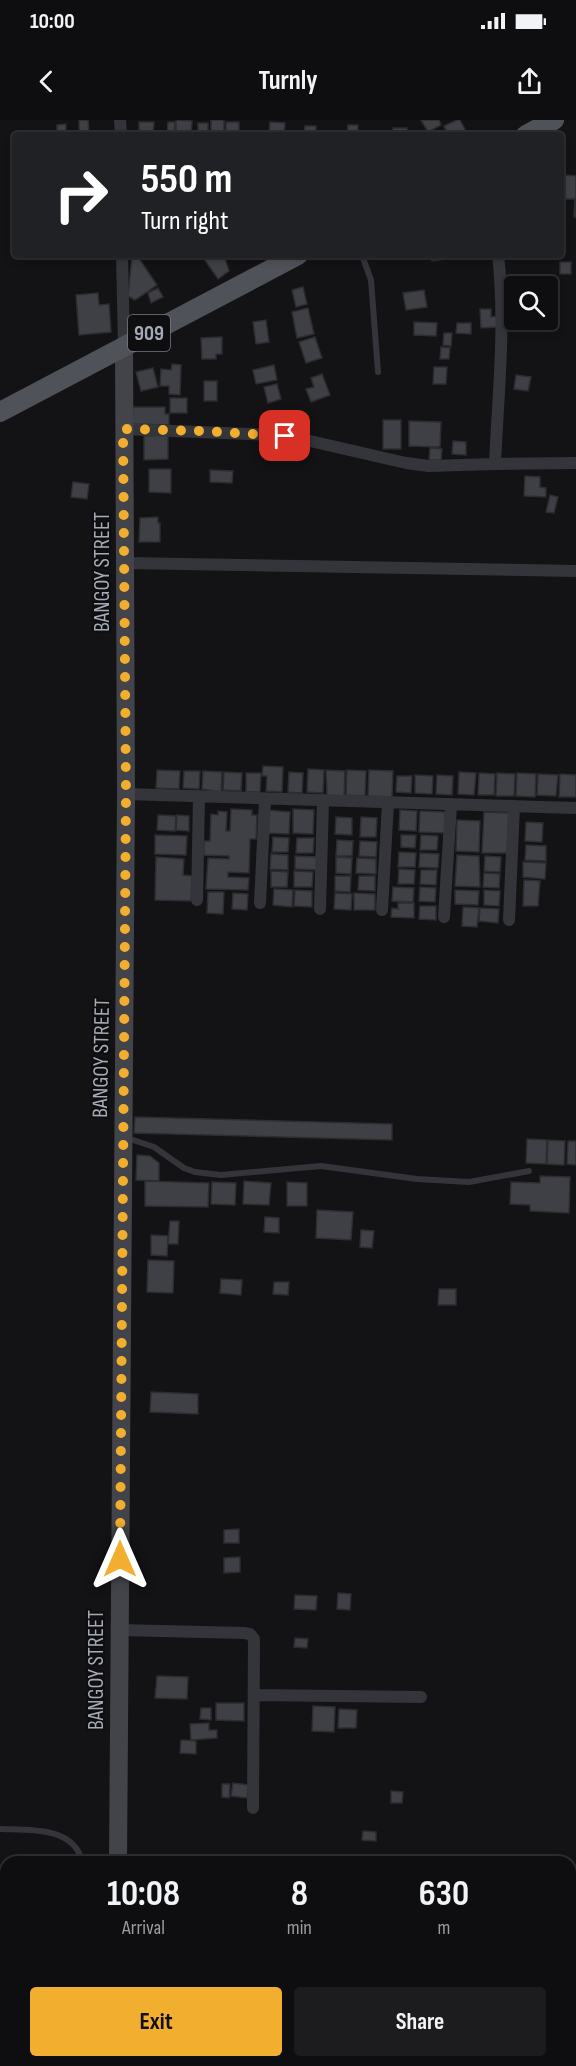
<!DOCTYPE html>
<style>
:root{--surface:#0e0e10;--page:#1c1c1e;--text:#f1f3f6;--muted:#9b9c9f;--line:#2e2e30;--accent:#f2af2f}
body{margin:0;font-family:"Sofia Sans Condensed",sans-serif;background:var(--page);color:var(--text);height:100vh;display:flex;flex-direction:column;font-size:22px;white-space:nowrap}
*{box-sizing:border-box;margin:0}
p{font-size:20px;color:var(--muted)}
.icon{flex:none;width:33px;height:33px;fill:none;stroke:currentColor;stroke-width:2;stroke-linecap:round;stroke-linejoin:round}
.map{position:relative;flex:1;overflow:hidden}
.side{position:absolute;left:0px;top:1736px;width:576px;height:212px;display:flex;flex-direction:column;background:var(--surface);border-radius:18px 18px 0 0;box-shadow:0 3px 9px #0003,0 0 0 2px var(--line)}
.side>*{flex:none}
.top-card{position:absolute;left:12px;top:12px;width:552px;height:126px;border-radius:6px;box-shadow:0 3px 9px #0003,0 0 0 2px var(--line);background:#202124;color:#fff;overflow:hidden}
.controls{position:absolute;left:504px;top:156px;display:grid;gap:12px}
.controls a{display:grid;place-items:center;width:54px;height:54px;border-radius:6px;background:var(--surface);box-shadow:0 3px 9px #0003,0 0 0 2px var(--line);font-size:30px}
.pin{position:absolute;display:grid;place-items:center;width:51px;height:51px;color:#fff;margin:-26px;border-radius:12px;box-shadow:0 3px 9px #0006}
.me{position:absolute;width:66px;margin:-33px;rotate:0deg;stroke-linejoin:round;filter:drop-shadow(0 0 4px #0008)}
.turn{display:flex;align-items:center;gap:21px;height:126px;padding:0 30px;font-size:27px}
.turn .icon{width:78px;height:78px;stroke-width:2.5}
.turn b{display:block;font-size:42px;line-height:51px}
.eta{display:flex;justify-content:space-evenly;align-items:center;height:102px;text-align:center}
.eta b{font-size:36px;font-weight:700;line-height:42px}
.primary-button{display:flex;gap:12px;margin-top:auto;padding:12px 30px}
.primary-button a{flex:1;height:69px;border-radius:6px;background:var(--accent);color:#111;font-size:24px;font-weight:700;line-height:69px;text-align:center}
.primary-button a+a{background:var(--page);color:var(--text)}
.status{display:flex;justify-content:space-between;align-items:center;height:42px;padding:0 30px;background:var(--surface);direction:ltr}
.status svg{height:16px;fill:currentColor}
header{display:flex;justify-content:space-between;align-items:center;height:78px;padding:0 30px;background:var(--surface);font-size:27px;font-weight:700}
.map>svg:first-child{display:block}
</style>
<div class="status"><b>10:00</b><svg viewBox="0 0 49 12"><path d="M0 12V9h3v3zM5 12V6h3v6zM10 12V3h3v9zM15 12V0h3v12zM26 1h20v11H26zM47 4h2v5h-2z"/></svg></div>
<header><svg class="icon" aria-label="back" viewBox="0 0 24 24"><path d="M15 5l-7 7 7 7"/></svg>Turnly<svg class="icon" aria-label="share" viewBox="0 0 24 24"><path d="M12 15V3M7 8l5-5 5 5M5 13v7h14v-7"/></svg></header>
<div class="map">
<svg width="576" height="1946" viewBox="0 0 576 1946">
<rect width="100%" height="100%" fill="#131315"/>
<path fill="#3f4045" stroke="#2d2d31" stroke-width="1.5" d="M 79,0 L 88,0 L 89,12 L 79,12 Z
M 176,0 L 192,1 L 191,15 L 176,15 Z
M 211,0 L 224,0 L 224,13 L 211,14 Z
M 421,0 L 439,0 L 441,5 L 428,12 Z
M 457,0 L 460,0 L 468,15 L 448,15 L 444,6 Z
M 139,2 L 154,2 L 153,15 L 139,15 Z
M 168,2 L 175,2 L 174,15 L 167,15 Z
M 226,2 L 239,2 L 239,15 L 226,15 Z
M 270,2 L 285,3 L 284,15 L 269,15 Z
M 198,3 L 208,3 L 208,15 L 198,15 Z
M 66,4 L 66,15 L 57,15 L 57,5 Z
M 348,5 L 358,5 L 358,15 L 347,15 Z
M 305,6 L 316,6 L 316,15 L 304,15 Z
M 393,8 L 407,8 L 407,15 L 393,15 Z
M 565,55 L 576,56 L 576,97 L 574,97 L 575,79 L 564,79 Z
M 204,135 L 224,135 L 229,151 L 218,159 L 202,136 Z
M 431,135 L 453,135 L 453,138 L 432,141 Z
M 132,137 L 138,137 L 157,165 L 135,180 L 128,176 Z
M 560,142 L 571,142 L 571,154 L 560,154 Z
M 303,167 L 307,184 L 296,187 L 292,170 Z
M 158,168 L 163,177 L 151,183 L 148,173 Z
M 424,170 L 427,187 L 406,190 L 403,173 Z
M 98,173 L 99,185 L 109,184 L 111,212 L 79,215 L 76,175 Z
M 308,188 L 314,214 L 297,218 L 292,192 Z
M 480,189 L 491,189 L 491,197 L 498,196 L 498,207 L 481,208 Z
M 266,200 L 269,222 L 256,224 L 253,202 Z
M 414,202 L 437,203 L 436,216 L 414,215 Z
M 457,203 L 471,203 L 471,214 L 456,213 Z
M 444,213 L 452,213 L 451,226 L 443,225 Z
M 222,217 L 222,234 L 216,234 L 216,239 L 202,239 L 201,218 Z
M 315,217 L 322,238 L 306,243 L 299,222 Z
M 441,227 L 450,228 L 449,239 L 440,239 Z
M 172,244 L 181,245 L 180,275 L 169,274 L 169,266 L 160,266 L 161,249 L 171,250 Z
M 274,245 L 277,260 L 256,264 L 253,250 Z
M 434,247 L 447,247 L 446,264 L 433,264 Z
M 153,248 L 158,267 L 141,271 L 136,252 Z
M 322,254 L 330,275 L 311,282 L 306,269 L 314,267 L 311,258 Z
M 516,255 L 531,257 L 528,271 L 514,269 Z
M 204,261 L 217,261 L 217,281 L 204,281 Z
M 277,264 L 281,279 L 268,283 L 264,267 Z
M 170,278 L 187,278 L 187,293 L 170,293 Z
M 133,287 L 165,287 L 165,294 L 169,294 L 169,305 L 132,304 Z
M 383,300 L 401,300 L 401,329 L 383,329 Z
M 409,301 L 441,302 L 440,327 L 409,326 Z
M 168,315 L 168,339 L 144,340 L 144,316 Z
M 453,321 L 466,322 L 466,335 L 452,334 Z
M 268,323 L 279,323 L 278,339 L 268,338 Z
M 430,328 L 442,329 L 441,340 L 429,340 Z
M 149,349 L 171,349 L 171,373 L 149,372 Z
M 210,350 L 233,351 L 232,363 L 210,362 Z
M 525,356 L 540,357 L 540,367 L 546,368 L 546,377 L 524,376 Z
M 73,362 L 89,364 L 87,379 L 71,377 Z
M 550,375 L 558,377 L 554,393 L 546,392 Z
M 158,397 L 158,403 L 160,403 L 160,422 L 139,422 L 140,398 Z
M 263,646 L 283,647 L 282,672 L 266,671 L 267,656 L 262,656 Z
M 308,649 L 324,650 L 323,673 L 307,672 Z
M 157,650 L 180,651 L 179,669 L 156,668 Z
M 326,650 L 345,651 L 344,676 L 327,675 Z
M 347,650 L 366,651 L 365,676 L 346,675 Z
M 369,650 L 393,651 L 392,677 L 368,676 Z
M 184,651 L 200,651 L 199,669 L 183,668 Z
M 203,651 L 222,652 L 221,672 L 202,669 Z
M 224,652 L 242,653 L 241,671 L 223,670 Z
M 289,652 L 303,653 L 302,673 L 288,672 Z
M 459,652 L 476,653 L 474,675 L 458,674 Z
M 246,653 L 261,653 L 260,672 L 246,672 Z
M 479,653 L 495,654 L 494,675 L 478,675 Z
M 497,653 L 515,654 L 514,676 L 496,676 Z
M 517,653 L 536,654 L 535,677 L 516,676 Z
M 538,654 L 558,655 L 556,676 L 537,675 Z
M 560,654 L 576,655 L 576,677 L 559,677 Z
M 415,655 L 433,656 L 432,674 L 415,673 Z
M 437,655 L 453,656 L 452,675 L 436,674 Z
M 397,656 L 412,656 L 411,673 L 396,672 Z
M 231,689 L 252,690 L 252,695 L 257,695 L 256,719 L 250,719 L 249,753 L 228,752 L 228,757 L 249,758 L 248,770 L 206,769 L 208,738 L 229,739 L 229,736 L 204,735 L 204,721 L 210,721 L 211,694 L 218,695 L 218,691 L 227,692 L 226,711 L 230,711 Z
M 293,689 L 314,690 L 313,714 L 293,713 Z
M 267,690 L 290,692 L 289,714 L 266,713 Z
M 400,690 L 417,691 L 416,711 L 399,710 Z
M 420,691 L 445,692 L 445,713 L 419,712 Z
M 484,692 L 509,693 L 508,733 L 482,733 Z
M 158,695 L 176,696 L 175,711 L 157,710 Z
M 177,695 L 189,696 L 189,711 L 176,710 Z
M 336,697 L 352,698 L 352,715 L 335,714 Z
M 361,697 L 377,698 L 376,717 L 360,717 Z
M 457,700 L 480,701 L 479,732 L 456,731 Z
M 526,702 L 543,703 L 542,722 L 525,721 Z
M 155,715 L 187,716 L 186,735 L 155,734 Z
M 401,715 L 416,715 L 415,728 L 401,727 Z
M 421,715 L 438,716 L 437,730 L 420,730 Z
M 273,717 L 289,718 L 288,732 L 272,732 Z
M 297,718 L 314,718 L 313,733 L 296,733 Z
M 337,720 L 353,721 L 352,736 L 336,736 Z
M 360,721 L 377,722 L 376,737 L 359,736 Z
M 526,725 L 546,726 L 546,741 L 525,740 Z
M 399,732 L 416,733 L 415,747 L 398,747 Z
M 420,733 L 439,734 L 438,748 L 419,747 Z
M 271,734 L 288,735 L 288,750 L 270,749 Z
M 457,735 L 479,736 L 480,767 L 455,766 Z
M 295,736 L 318,737 L 318,750 L 295,749 Z
M 485,736 L 501,737 L 500,752 L 484,751 Z
M 156,737 L 184,739 L 183,755 L 192,756 L 191,781 L 155,780 Z
M 336,737 L 352,738 L 351,754 L 336,753 Z
M 357,738 L 376,739 L 376,754 L 356,753 Z
M 523,742 L 546,743 L 545,759 L 523,757 Z
M 399,749 L 415,750 L 414,764 L 398,764 Z
M 421,750 L 437,750 L 436,765 L 420,764 Z
M 271,751 L 288,752 L 287,767 L 271,767 Z
M 294,751 L 313,752 L 312,767 L 294,767 Z
M 484,753 L 500,754 L 499,768 L 483,767 Z
M 335,756 L 351,756 L 350,772 L 335,771 Z
M 359,756 L 375,756 L 375,771 L 358,770 Z
M 524,760 L 540,761 L 538,786 L 523,786 Z
M 393,767 L 414,768 L 413,782 L 392,781 Z
M 420,767 L 436,768 L 435,782 L 419,781 Z
M 274,769 L 293,770 L 292,787 L 273,785 Z
M 295,770 L 312,771 L 312,787 L 294,786 Z
M 455,770 L 479,771 L 478,785 L 455,784 Z
M 484,770 L 500,771 L 499,786 L 484,785 Z
M 208,772 L 224,772 L 223,794 L 207,793 Z
M 233,773 L 248,774 L 247,790 L 232,789 Z
M 335,773 L 352,774 L 351,790 L 334,789 Z
M 354,773 L 375,774 L 375,790 L 354,790 Z
M 398,783 L 414,783 L 414,798 L 391,797 L 392,788 L 398,789 Z
M 420,786 L 436,786 L 436,800 L 419,799 Z
M 463,787 L 479,788 L 477,807 L 462,806 Z
M 480,788 L 499,789 L 498,803 L 479,801 Z
M 135,997 L 392,1004 L 392,1020 L 134,1013 Z
M 527,1019 L 547,1020 L 546,1044 L 526,1043 Z
M 548,1020 L 565,1021 L 564,1045 L 547,1044 Z
M 568,1021 L 576,1021 L 576,1045 L 567,1044 Z
M 137,1035 L 150,1036 L 159,1043 L 159,1061 L 136,1060 Z
M 540,1056 L 570,1057 L 569,1093 L 530,1091 L 530,1085 L 510,1084 L 511,1062 L 540,1063 Z
M 145,1061 L 209,1063 L 208,1087 L 145,1086 Z
M 244,1061 L 271,1063 L 269,1085 L 243,1084 Z
M 212,1062 L 236,1063 L 235,1085 L 211,1084 Z
M 287,1062 L 307,1063 L 307,1086 L 287,1086 Z
M 317,1090 L 353,1092 L 351,1120 L 316,1118 Z
M 265,1097 L 279,1098 L 279,1113 L 264,1112 Z
M 170,1101 L 179,1101 L 178,1124 L 168,1124 Z
M 361,1110 L 374,1111 L 372,1128 L 360,1127 Z
M 151,1115 L 168,1116 L 167,1136 L 151,1135 Z
M 148,1140 L 174,1141 L 173,1173 L 147,1172 Z
M 221,1159 L 242,1160 L 241,1175 L 220,1173 Z
M 274,1162 L 289,1162 L 288,1175 L 273,1174 Z
M 439,1169 L 456,1169 L 456,1185 L 438,1185 Z
M 151,1272 L 198,1274 L 198,1294 L 150,1292 Z
M 239,1409 L 239,1423 L 224,1423 L 224,1410 Z
M 240,1437 L 240,1452 L 224,1453 L 224,1438 Z
M 338,1473 L 351,1474 L 350,1490 L 337,1489 Z
M 295,1475 L 317,1476 L 316,1490 L 294,1489 Z
M 295,1518 L 308,1519 L 307,1528 L 294,1527 Z
M 157,1556 L 188,1557 L 187,1579 L 155,1578 Z
M 216,1583 L 244,1583 L 244,1601 L 216,1600 Z
M 313,1586 L 335,1587 L 334,1612 L 312,1611 Z
M 201,1588 L 211,1588 L 211,1600 L 200,1599 Z
M 339,1589 L 357,1590 L 356,1608 L 338,1608 Z
M 209,1603 L 209,1610 L 217,1610 L 217,1618 L 191,1620 L 190,1604 Z
M 181,1620 L 196,1621 L 196,1634 L 180,1633 Z
M 233,1663 L 248,1665 L 247,1678 L 231,1676 Z
M 222,1664 L 230,1664 L 229,1678 L 222,1677 Z
M 391,1671 L 403,1672 L 402,1683 L 391,1683 Z
M 363,1711 L 376,1712 L 376,1721 L 362,1720 Z
M 0,1780 L 6,1780 L 6,1865 L 0,1865 Z"/>
<g fill="none" stroke-linecap="round" stroke-linejoin="round">
<path stroke="#34353a" stroke-width="6" d="M 362,135 L 371,160 L 378,252
M 127,1018 L 154,1027 L 184,1048 L 195,1052 L 221,1055 L 321,1046 L 417,1059 L 469,1062 L 529,1051
M 0,1709 C 28,1710 75,1706 82,1742
M 0,1749 L 6,1749"/>
<path stroke="#34353a" stroke-width="12" d="M 120,0 L 121,15
M 122,135 L 124,226
M 123,309 L 273,315 L 297,318 L 406,343 L 429,346 L 495,344 C 498,275 506,203 498,135
M 495,344 L 576,343
M 125,443 L 576,451
M 126,674 L 576,688
M 197,780 L 199,677
M 260,783 L 265,679
M 320,789 L 323,681
M 382,790 L 388,683
M 444,797 L 451,685
M 509,800 L 514,686
M 119,1510 L 244,1513 L 250,1514 L 254,1519 L 253,1688
M 254,1575 L 421,1577"/>
<path stroke="#42444a" stroke-width="18" d="M 118,1742 L 126,674 L 124,226
M 120,1941 L 120,1946"/>
<path stroke="#505259" stroke-width="20" d="M 526,15 L 554,0
M 0,292 L 298,135"/>
</g>
<g fill="none" stroke-linecap="round" stroke-linejoin="round">
<path stroke="#f2af2f" stroke-width="10" stroke-dasharray="0 18" d="M 120,1439 L 126,674 L 123,309 L 203,311 L 285,316"/>
</g>
<g text-anchor="middle" stroke-width="4.5" stroke-linejoin="round" paint-order="stroke">
<rect fill="#0e0e10" stroke="#787b84" stroke-width="1.5" x="128" y="195" width="42" height="36" rx="4.5"/>
<g font-size="21" font-weight="bold" fill="#a5aab6">
<text x="149" y="220">909</text>
</g>
<g font-size="22" fill="#a5aab6" stroke="#0e0e10">
<text transform="translate(101 452) rotate(-90)" y="8">BANGOY STREET</text>
<text transform="translate(100 938) rotate(-89)" y="8">BANGOY STREET</text>
<text transform="translate(95 1550) rotate(-90)" y="8">BANGOY STREET</text>
</g>
</g>
</svg>
<div class="controls">
<a><svg class="icon" aria-label="search" viewBox="0 0 24 24"><circle cx="10" cy="10" r="6"/><path d="M15 15l6 6"/></svg></a>
</div>
<div class="pin" style="left:285px;top:316px;background:#d93025"><svg class="icon" aria-label="arrive" viewBox="0 0 24 24"><path d="M6 21V4h12l-3 4 3 4H6"/></svg></div>
<svg class="me" style="left:120px;top:1439px" viewBox="-20 -20 40 40"><path d="M0-17L14 15 0 8-14 15z" fill="#f2af2f" stroke="#fff" stroke-width="4"/></svg>
<div class="top-card">
<div class="turn"><svg class="icon" aria-label="right" viewBox="0 0 24 24"><path d="M7 20v-9h11M14 6l5 5-5 5"/></svg><div><b>550 m</b>Turn right</div></div>
</div>
<section class="side">
<div class="eta">
<div><b>10:08</b><p>Arrival</p></div>
<div><b>8</b><p>min</p></div>
<div><b>630</b><p>m</p></div>
</div>
<div class="primary-button"><a>Exit</a><a>Share</a></div>
</section>
</div>
